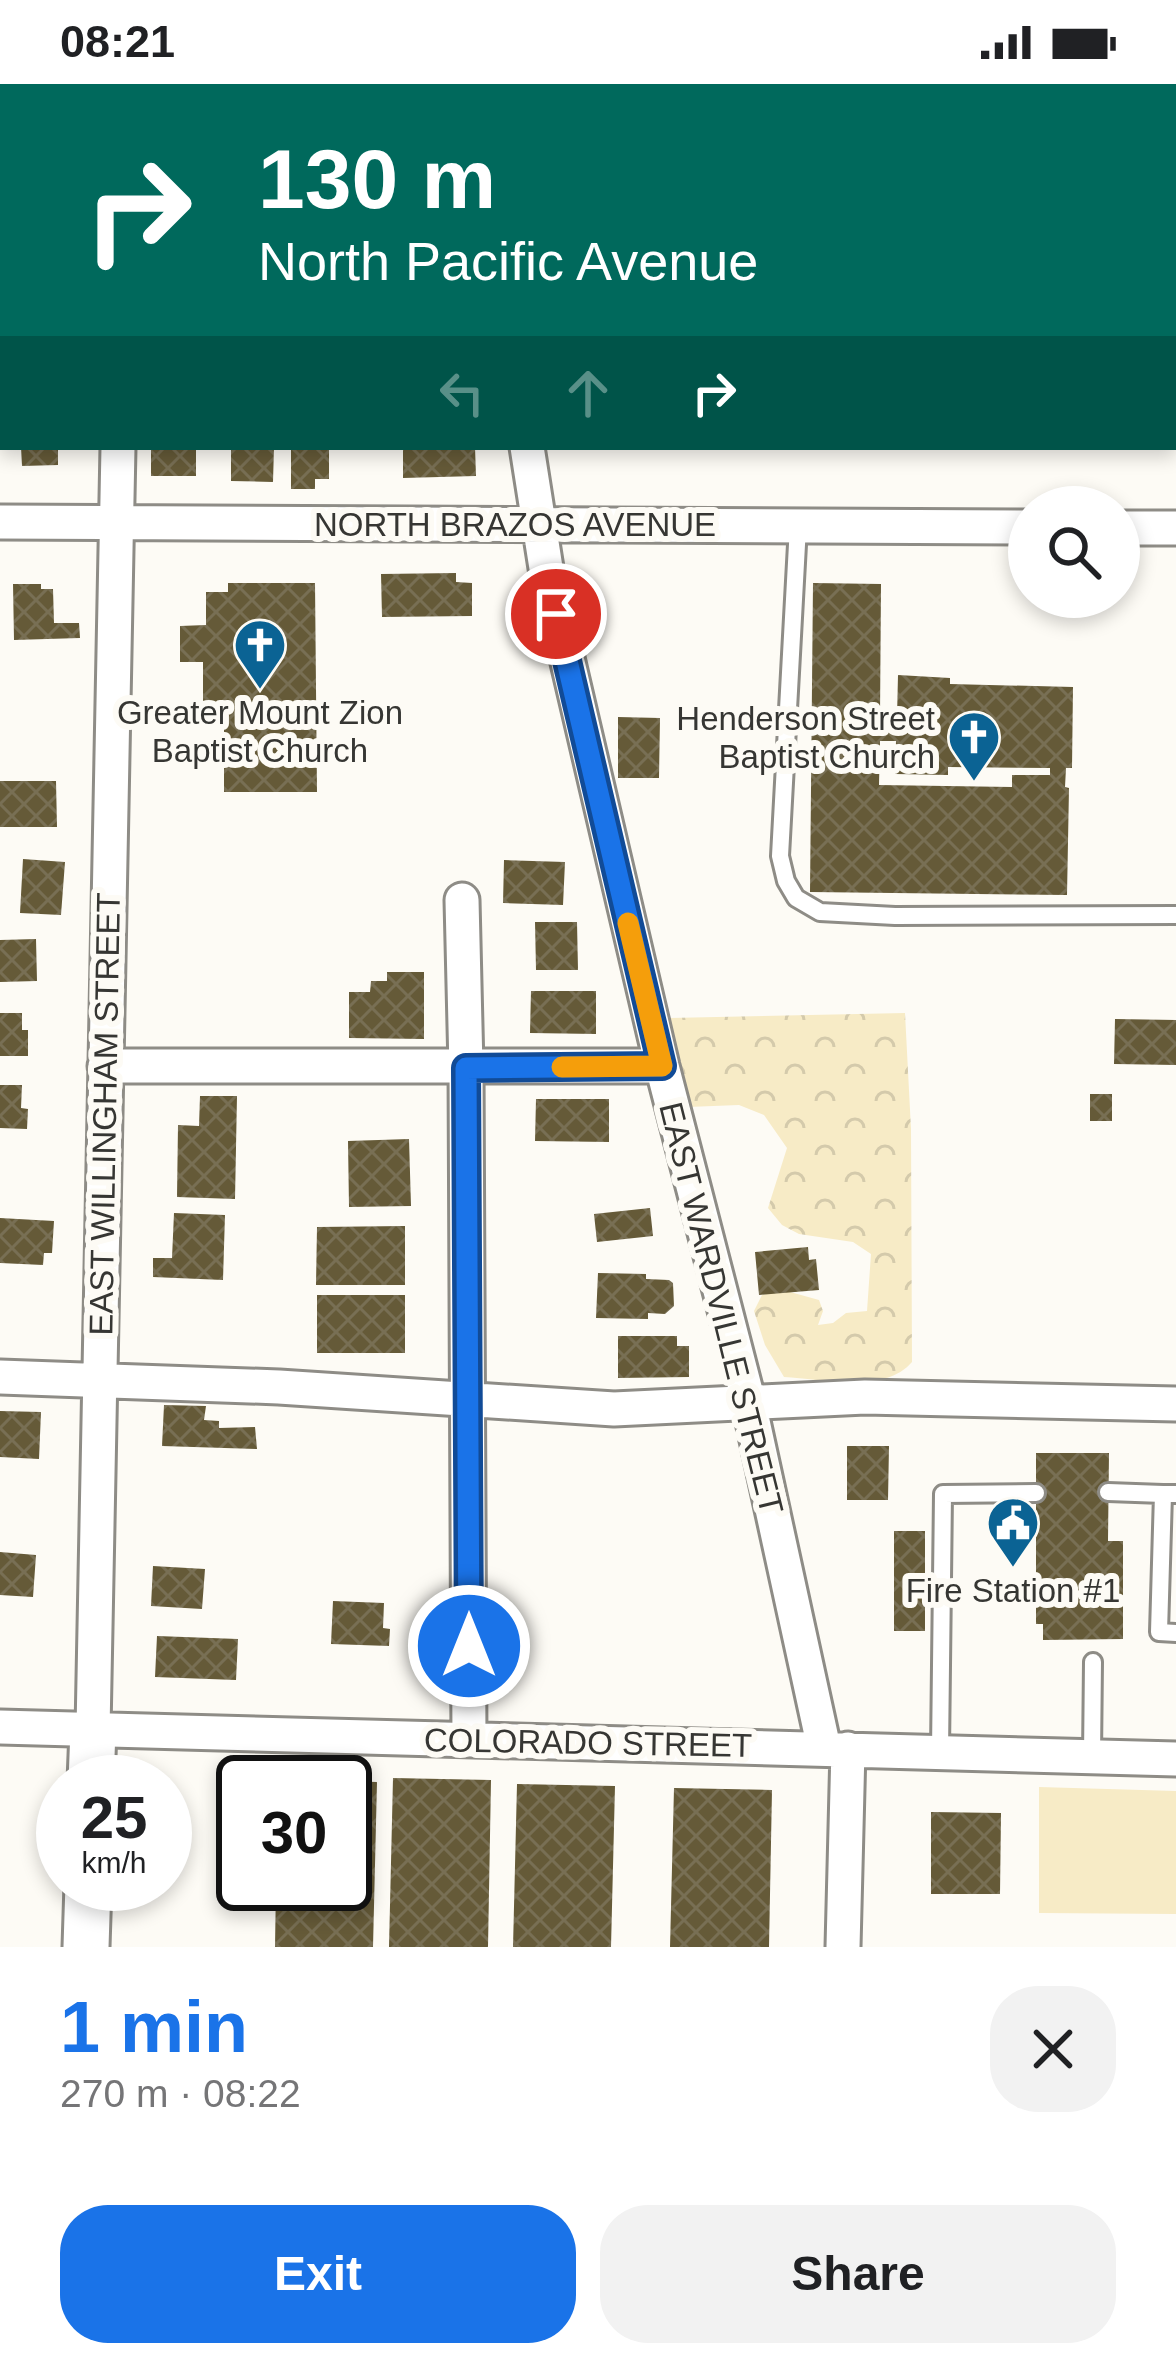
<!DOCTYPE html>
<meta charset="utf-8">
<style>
:root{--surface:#fff;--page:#f2f2f2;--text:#202124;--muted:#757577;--accent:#1a73e8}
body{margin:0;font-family:Arial,sans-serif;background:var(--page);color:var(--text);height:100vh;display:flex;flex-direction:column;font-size:45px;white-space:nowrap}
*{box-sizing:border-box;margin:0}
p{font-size:39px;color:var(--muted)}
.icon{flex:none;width:66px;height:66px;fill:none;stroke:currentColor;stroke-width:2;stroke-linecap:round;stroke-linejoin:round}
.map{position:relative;height:1863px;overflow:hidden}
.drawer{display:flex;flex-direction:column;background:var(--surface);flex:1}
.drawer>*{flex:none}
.hud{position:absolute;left:0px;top:0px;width:1176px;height:366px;box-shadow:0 6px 18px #0003;background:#00695c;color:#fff;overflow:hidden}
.buttons{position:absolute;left:1008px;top:402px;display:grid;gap:24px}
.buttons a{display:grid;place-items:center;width:132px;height:132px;border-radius:50%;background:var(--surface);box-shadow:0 6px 18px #0003;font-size:60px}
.speed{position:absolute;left:36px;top:1671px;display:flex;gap:24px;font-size:60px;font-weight:700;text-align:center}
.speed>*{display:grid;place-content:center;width:156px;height:156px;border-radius:50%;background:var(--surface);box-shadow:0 6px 18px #0003;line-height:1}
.speed small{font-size:30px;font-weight:400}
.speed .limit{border:6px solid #111;border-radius:18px;background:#fff;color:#111}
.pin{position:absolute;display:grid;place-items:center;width:102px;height:102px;color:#fff;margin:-51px;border:6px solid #fff;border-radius:50%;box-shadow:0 3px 12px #0007}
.me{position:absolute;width:132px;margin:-66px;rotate:0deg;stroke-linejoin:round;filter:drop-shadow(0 0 9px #0008)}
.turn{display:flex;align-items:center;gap:42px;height:252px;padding:0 60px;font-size:54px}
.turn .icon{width:156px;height:156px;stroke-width:2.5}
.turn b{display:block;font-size:84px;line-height:102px}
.lanes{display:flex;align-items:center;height:114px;padding:0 60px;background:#0003;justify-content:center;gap:60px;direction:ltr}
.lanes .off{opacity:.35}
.round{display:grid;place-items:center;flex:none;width:126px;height:126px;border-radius:48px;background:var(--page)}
.overview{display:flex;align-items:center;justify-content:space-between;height:204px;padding:0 60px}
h1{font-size:72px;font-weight:700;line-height:90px;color:var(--accent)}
.button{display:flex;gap:24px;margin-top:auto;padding:24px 60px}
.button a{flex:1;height:138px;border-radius:48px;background:var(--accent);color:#fff;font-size:48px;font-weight:700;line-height:138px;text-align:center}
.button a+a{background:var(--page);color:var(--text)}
.status{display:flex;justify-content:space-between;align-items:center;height:84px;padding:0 60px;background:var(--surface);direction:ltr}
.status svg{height:33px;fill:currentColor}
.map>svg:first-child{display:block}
</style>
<div class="status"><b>08:21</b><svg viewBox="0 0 49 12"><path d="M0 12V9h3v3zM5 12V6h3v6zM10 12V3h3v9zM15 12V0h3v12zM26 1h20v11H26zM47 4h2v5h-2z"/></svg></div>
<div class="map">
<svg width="1176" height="1863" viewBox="0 0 1176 1863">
<defs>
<pattern id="forest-crowns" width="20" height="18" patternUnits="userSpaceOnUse" patternTransform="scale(3)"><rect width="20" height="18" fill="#f7ebc6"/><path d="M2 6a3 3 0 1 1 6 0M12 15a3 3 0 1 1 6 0" fill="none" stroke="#d4caab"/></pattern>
<pattern id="building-cross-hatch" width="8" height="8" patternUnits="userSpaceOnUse" patternTransform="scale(3)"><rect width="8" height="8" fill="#655a38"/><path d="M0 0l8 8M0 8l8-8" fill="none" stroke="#786f54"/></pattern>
</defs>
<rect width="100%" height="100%" fill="#fdfbf5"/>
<path fill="#f7ebc6" d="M 1039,1703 L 1176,1707 L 1176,1830 L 1039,1829 Z"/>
<path fill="url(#forest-crowns)" d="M 905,929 L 911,1045 L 912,1278 C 885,1310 822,1295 784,1293 L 765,1261 L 754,1227 L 762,1211 L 783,1206 L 819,1216 L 823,1227 L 818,1241 L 833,1239 L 846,1229 L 867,1227 L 871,1170 L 853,1158 L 799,1150 L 782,1141 L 768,1124 L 787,1064 L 764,1031 L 739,1021 L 688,1023 L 669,934 Z"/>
<path fill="url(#building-cross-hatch)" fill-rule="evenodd" d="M 21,363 L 58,363 L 58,381 L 22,382 Z
M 151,363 L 196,363 L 196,392 L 151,392 Z
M 231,363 L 274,363 L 273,398 L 231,397 Z
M 291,363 L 329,363 L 329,395 L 315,395 L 315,405 L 291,405 Z
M 403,363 L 475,363 L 476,392 L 403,394 Z
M 456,489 L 456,498 L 472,499 L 472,532 L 382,533 L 381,490 Z
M 228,499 L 315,499 L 317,708 L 224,708 L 224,635 L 203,635 L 203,578 L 180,578 L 180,542 L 206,541 L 206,508 L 228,508 Z
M 813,499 L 881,500 L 880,633 L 897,633 L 898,591 L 950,594 L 950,600 L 1073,603 L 1072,684 L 1066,684 L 1065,703 L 1069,704 L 1067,811 L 810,808 ZM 880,657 L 896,657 L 895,690 L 948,691 L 948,683 L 1050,684 L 1050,691 L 1012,691 L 1012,703 L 879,701 Z
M 13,500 L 41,500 L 41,505 L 53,505 L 54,539 L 79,539 L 80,554 L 14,556 Z
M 618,633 L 660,634 L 659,694 L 618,694 Z
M 0,697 L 56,697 L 57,743 L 0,743 Z
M 23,775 L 65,778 L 61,831 L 20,829 Z
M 504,776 L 565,778 L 563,821 L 503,819 Z
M 535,838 L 577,838 L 578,886 L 536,886 Z
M 36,855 L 37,897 L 0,898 L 0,856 Z
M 387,888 L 424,888 L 424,955 L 349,954 L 349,908 L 370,908 L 371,897 L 387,897 Z
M 531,907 L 596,907 L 596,950 L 530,949 Z
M 0,929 L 22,929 L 22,946 L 28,946 L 28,972 L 0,972 Z
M 1115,935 L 1176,936 L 1176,981 L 1114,980 Z
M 0,1001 L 22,1001 L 21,1024 L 28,1025 L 27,1045 L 0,1044 Z
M 1090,1010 L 1112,1010 L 1112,1037 L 1090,1037 Z
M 200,1012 L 237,1012 L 235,1115 L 177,1113 L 178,1041 L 199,1042 Z
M 536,1015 L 609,1015 L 609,1058 L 535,1057 Z
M 409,1055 L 411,1122 L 349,1123 L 348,1057 Z
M 650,1124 L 653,1152 L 597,1158 L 594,1130 Z
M 174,1129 L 225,1131 L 223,1196 L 153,1193 L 153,1174 L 172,1174 Z
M 0,1134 L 54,1137 L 52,1169 L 44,1169 L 43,1181 L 0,1179 Z
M 405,1142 L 405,1201 L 316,1201 L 317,1143 Z
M 808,1163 L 809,1176 L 816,1175 L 819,1206 L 759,1211 L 755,1168 Z
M 598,1189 L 646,1190 L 646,1195 L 669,1196 L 673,1199 L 674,1222 L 665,1230 L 648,1229 L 648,1235 L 596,1234 Z
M 317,1211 L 405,1211 L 405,1269 L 317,1269 Z
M 618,1252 L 677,1252 L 677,1262 L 689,1262 L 689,1293 L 618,1294 Z
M 164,1321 L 206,1322 L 204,1336 L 219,1337 L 219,1344 L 255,1343 L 257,1365 L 162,1362 Z
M 0,1327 L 41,1328 L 39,1375 L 0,1373 Z
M 847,1362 L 889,1362 L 888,1416 L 847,1416 Z
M 1036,1369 L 1109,1369 L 1108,1457 L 1123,1457 L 1123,1555 L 1043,1556 L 1043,1540 L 1036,1540 Z
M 894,1447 L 925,1447 L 925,1547 L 894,1547 Z
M 0,1468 L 36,1471 L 33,1513 L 0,1511 Z
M 153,1482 L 205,1485 L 202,1525 L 151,1522 Z
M 333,1517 L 384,1519 L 383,1544 L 390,1545 L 389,1562 L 331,1560 Z
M 157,1552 L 238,1555 L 236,1596 L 155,1593 Z
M 393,1694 L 491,1696 L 488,1863 L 389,1863 Z
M 345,1697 L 377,1698 L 373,1863 L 275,1863 L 276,1800 L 345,1800 Z
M 517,1700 L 615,1702 L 611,1863 L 513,1863 Z
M 674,1704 L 772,1706 L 769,1863 L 670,1863 Z
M 931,1728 L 1001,1729 L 1000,1810 L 931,1810 Z"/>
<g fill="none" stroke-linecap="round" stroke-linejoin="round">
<g stroke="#8e8c86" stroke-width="22">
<path id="lane" d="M 1159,3 L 1160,0
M 1173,75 L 1176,74
M 1173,224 L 1176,224
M 798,442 L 780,772 L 786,797 L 796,814 L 820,828 L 895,832 L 1176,831
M 1108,1408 L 1163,1410
M 1176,1410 L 1163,1410 L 1159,1548 L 1176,1549
M 940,1667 L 943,1410 L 1036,1409
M 1092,1672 L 1093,1578"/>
</g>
<g stroke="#8e8c86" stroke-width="39">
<path id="street" d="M 160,3 L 160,0
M 491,3 L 492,0
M 527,363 L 546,484 L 662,982 L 749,1319 L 824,1664
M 0,438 L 1029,443
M 1119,444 L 1176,444
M 462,816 L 466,984 L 469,1656
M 105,982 L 662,982
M 0,1293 L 279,1303 L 614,1325 L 865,1313 L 1176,1320
M 0,1643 L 1176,1675
M 93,1646 L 118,363
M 843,1863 L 848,1665"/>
</g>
<g stroke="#8e8c86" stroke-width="51">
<path id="secondary" d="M 91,1698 L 93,1646
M 86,1863 L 88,1800"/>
</g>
<use href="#lane" stroke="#fff" stroke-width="16"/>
<use href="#street" stroke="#fff" stroke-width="33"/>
<use href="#secondary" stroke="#fff" stroke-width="45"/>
</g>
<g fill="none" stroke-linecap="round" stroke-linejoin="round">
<g stroke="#114b97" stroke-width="30">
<path id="route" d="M 469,1562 L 466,984 L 662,982 L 556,530"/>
</g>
<use href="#route" stroke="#1a73e8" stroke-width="21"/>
<path stroke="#f59e0b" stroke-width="21" d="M 562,983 L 662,982 L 628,839"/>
</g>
<defs>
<g id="church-pin" transform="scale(2.7)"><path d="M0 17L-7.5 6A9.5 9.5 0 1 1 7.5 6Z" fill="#0b6394" stroke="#fdfbf5"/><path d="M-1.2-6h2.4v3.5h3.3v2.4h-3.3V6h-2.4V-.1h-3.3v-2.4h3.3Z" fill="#fff"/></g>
<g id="civic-pin" transform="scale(2.7)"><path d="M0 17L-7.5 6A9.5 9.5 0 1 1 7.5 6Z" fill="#0b6394" stroke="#fdfbf5"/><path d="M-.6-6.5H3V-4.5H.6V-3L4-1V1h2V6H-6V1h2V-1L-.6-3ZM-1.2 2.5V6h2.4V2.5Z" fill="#fff"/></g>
</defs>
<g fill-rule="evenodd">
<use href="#church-pin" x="260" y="561"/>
<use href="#church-pin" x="974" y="653"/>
<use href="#civic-pin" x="1013" y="1439"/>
</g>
<g text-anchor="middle" stroke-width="12" stroke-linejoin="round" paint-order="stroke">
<g font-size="33" fill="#363633" stroke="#fdfbf5">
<text x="515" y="452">NORTH BRAZOS AVENUE</text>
<text transform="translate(104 1030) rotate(-89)" y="12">EAST WILLINGHAM STREET</text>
<text transform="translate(722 1224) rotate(76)" y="12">EAST WARDVILLE STREET</text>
<text transform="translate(588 1658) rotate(1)" y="12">COLORADO STREET</text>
</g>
<g font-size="33" fill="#363633" stroke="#fdfbf5">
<text x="260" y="640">Greater Mount Zion<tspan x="260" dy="38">Baptist Church</tspan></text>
<text x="935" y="646" text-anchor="end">Henderson Street<tspan x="935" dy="38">Baptist Church</tspan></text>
<text x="1013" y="1518">Fire Station #1</text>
</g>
</g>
</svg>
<div class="buttons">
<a><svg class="icon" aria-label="search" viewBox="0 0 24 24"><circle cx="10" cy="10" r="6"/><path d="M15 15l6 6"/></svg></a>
</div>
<div class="speed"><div>25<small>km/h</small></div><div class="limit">30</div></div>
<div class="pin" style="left:556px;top:530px;background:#d93025"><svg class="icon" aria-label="arrive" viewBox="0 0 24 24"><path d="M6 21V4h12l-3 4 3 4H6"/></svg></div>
<svg class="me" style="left:469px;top:1562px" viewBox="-20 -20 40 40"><circle r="17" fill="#1a73e8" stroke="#fff" stroke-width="3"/><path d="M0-11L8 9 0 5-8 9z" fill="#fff"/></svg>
<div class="hud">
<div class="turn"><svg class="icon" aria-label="right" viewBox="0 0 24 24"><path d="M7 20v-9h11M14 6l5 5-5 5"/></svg><div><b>130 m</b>North Pacific Avenue</div></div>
<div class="lanes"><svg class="icon off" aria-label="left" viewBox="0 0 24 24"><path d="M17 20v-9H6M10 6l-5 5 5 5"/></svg><svg class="icon off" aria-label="ahead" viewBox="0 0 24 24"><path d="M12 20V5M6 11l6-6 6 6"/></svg><svg class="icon" aria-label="right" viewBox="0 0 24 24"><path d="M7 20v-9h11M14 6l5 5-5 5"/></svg></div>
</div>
</div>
<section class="drawer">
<div class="overview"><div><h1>1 min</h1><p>270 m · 08:22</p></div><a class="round"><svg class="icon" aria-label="close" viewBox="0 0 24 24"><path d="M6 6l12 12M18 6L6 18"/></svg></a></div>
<div class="button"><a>Exit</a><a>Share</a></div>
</section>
